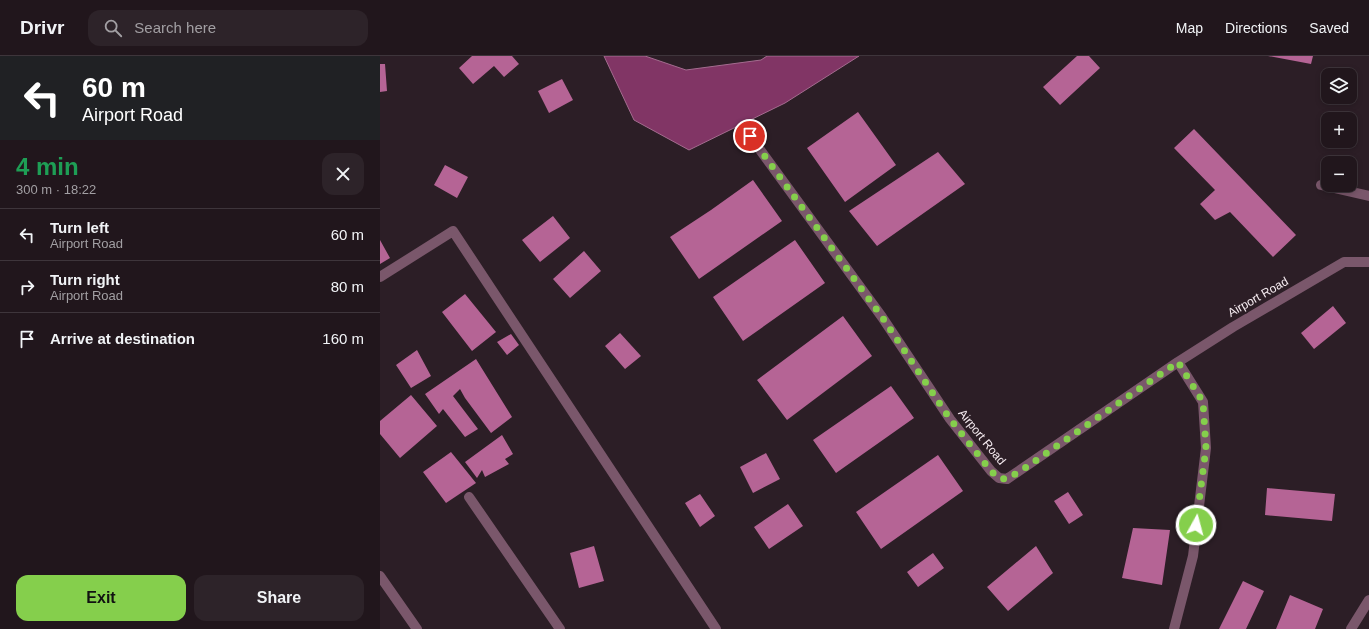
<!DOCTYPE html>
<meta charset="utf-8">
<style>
:root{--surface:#21161c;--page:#2d2329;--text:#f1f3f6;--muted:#a29fa3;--line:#3e353b;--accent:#85cf4c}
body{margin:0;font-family:Helvetica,sans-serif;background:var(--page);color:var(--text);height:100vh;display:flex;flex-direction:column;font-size:15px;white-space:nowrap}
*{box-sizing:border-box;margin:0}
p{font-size:13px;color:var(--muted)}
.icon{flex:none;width:22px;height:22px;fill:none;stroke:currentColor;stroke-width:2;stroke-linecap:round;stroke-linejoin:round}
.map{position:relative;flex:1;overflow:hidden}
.panel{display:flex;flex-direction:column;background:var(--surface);width:380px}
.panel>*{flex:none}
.banner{background:#202124;color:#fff;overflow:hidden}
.controls{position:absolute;left:941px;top:12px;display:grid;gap:8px}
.controls a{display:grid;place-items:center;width:36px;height:36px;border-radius:8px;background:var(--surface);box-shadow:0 2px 6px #0003,0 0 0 1px var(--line);font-size:20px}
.pin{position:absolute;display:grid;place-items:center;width:34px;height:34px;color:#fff;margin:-17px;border:2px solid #fff;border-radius:50%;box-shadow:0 1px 4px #0007}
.me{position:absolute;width:44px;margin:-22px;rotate:7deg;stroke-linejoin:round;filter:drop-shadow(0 0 3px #0008)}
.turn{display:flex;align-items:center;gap:14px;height:84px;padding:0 16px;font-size:18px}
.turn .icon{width:52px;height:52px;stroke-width:2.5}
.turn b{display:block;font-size:28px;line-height:34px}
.round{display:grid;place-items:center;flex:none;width:42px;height:42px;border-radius:12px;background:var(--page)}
.headline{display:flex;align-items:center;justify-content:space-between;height:68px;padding:0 16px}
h1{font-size:24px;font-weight:600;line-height:30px;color:#1e9e55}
.action{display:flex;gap:8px;margin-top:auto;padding:8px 16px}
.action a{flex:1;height:46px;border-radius:12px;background:var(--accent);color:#111;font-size:16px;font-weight:600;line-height:46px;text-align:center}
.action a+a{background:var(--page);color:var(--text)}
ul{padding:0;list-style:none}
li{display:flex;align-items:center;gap:12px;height:52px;padding:0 16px;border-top:1px solid var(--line)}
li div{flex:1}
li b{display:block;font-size:15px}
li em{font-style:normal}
header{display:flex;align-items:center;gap:24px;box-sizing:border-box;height:56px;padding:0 20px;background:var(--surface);border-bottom:1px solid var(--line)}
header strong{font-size:19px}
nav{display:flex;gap:22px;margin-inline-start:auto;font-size:14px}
.search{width:280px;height:36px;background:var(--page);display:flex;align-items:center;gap:10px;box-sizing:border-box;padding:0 14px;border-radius:12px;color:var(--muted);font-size:15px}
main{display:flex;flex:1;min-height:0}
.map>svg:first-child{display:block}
</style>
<header>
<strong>Drivr</strong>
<div class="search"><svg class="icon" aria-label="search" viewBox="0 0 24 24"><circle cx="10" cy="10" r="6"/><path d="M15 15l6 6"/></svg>Search here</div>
<nav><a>Map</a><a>Directions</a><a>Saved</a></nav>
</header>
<main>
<section class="panel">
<div class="banner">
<div class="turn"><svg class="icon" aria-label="left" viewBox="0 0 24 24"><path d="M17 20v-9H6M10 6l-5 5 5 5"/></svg><div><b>60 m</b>Airport Road</div></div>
</div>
<div class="headline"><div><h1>4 min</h1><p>300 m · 18:22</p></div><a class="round"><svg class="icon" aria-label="close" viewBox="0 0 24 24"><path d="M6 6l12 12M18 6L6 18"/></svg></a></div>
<ul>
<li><svg class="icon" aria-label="left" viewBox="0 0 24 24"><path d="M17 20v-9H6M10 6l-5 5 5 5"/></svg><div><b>Turn left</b><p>Airport Road</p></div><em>60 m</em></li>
<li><svg class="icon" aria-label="right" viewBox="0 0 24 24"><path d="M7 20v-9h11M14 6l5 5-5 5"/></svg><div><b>Turn right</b><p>Airport Road</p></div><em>80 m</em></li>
<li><svg class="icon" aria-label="arrive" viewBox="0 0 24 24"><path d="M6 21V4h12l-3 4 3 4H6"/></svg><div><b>Arrive at destination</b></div><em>160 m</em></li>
</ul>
<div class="action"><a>Exit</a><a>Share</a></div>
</section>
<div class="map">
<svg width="989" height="573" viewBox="0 0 989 573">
<rect width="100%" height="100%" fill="#2c1e26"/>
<path fill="#813565" stroke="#a46c8f" d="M 224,0 L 265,0 L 306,14 L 381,4 L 387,0 L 479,0 L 405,47 L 309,94 L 254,64 Z"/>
<path fill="#b56495" d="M 92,0 L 132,0 L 139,8 L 124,21 L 114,10 L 93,28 L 79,12 Z
M 697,0 L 709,0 L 720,12 L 680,49 L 663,31 Z
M 888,0 L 933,0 L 931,8 Z
M 0,8 L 5,8 L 7,35 L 0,36 Z
M 182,23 L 193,44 L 169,57 L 158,35 Z
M 478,56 L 516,109 L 465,146 L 427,92 Z
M 814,73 L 916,179 L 893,201 L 850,156 L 835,164 L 820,148 L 835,134 L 794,92 Z
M 558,96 L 585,128 L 497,190 L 469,155 Z
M 65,109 L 88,121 L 77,142 L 54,129 Z
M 373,124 L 402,165 L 319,223 L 290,181 L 331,154 Z
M 173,160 L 190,182 L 160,206 L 142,184 Z
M 0,184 L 10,202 L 0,208 Z
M 415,184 L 445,227 L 363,285 L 333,241 Z
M 204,195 L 221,215 L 190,242 L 173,223 Z
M 85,238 L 116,276 L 92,295 L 62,256 Z
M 953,250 L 966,267 L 934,293 L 921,277 Z
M 463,260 L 492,300 L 407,364 L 377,324 Z
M 240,277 L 261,300 L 245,313 L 225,290 Z
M 131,278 L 139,289 L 127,299 L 117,286 Z
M 37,294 L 51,320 L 31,332 L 16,309 Z
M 96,303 L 132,361 L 111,377 L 85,342 L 80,333 L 73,340 L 98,373 L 85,381 L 63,353 L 59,358 L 45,338 Z
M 511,330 L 534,362 L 456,417 L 433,384 Z
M 31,339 L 57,370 L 20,402 L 0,378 L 0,365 Z
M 122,379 L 133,398 L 125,403 L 129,408 L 105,421 L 102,414 L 97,422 L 85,406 Z
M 71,396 L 96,427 L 66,447 L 43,416 Z
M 386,397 L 400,423 L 373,437 L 360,411 Z
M 558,399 L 583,435 L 501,493 L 476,456 Z
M 887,432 L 955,438 L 952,465 L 885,459 Z
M 688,436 L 703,459 L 689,468 L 674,445 Z
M 320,438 L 335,460 L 320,471 L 305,447 Z
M 408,448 L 423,470 L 389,493 L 374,471 Z
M 753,472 L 790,474 L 782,529 L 742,522 Z
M 214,490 L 224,525 L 199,532 L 190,497 Z
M 656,490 L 673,517 L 628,555 L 607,531 Z
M 553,497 L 564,512 L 538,531 L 527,516 Z
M 863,525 L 884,535 L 866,573 L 839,573 Z
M 910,539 L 943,553 L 935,573 L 896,573 Z"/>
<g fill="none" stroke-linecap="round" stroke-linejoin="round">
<path stroke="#7a576b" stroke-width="10" d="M 370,80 L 502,261 L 570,363 L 611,415 L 619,422 L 627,423 L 798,306 L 853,271 L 964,206 L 989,206
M 941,129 L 989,140
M 0,221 L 73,175 L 336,573
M 89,441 L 180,573
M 0,520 L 37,573
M 794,573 L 813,500 L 826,392 L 823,346 L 798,306
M 971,573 L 989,544"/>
</g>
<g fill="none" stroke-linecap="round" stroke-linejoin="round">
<path stroke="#85cf4c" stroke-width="7" stroke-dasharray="0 12.6" d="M 370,80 L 502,261 L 570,363 L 611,415 L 618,422 L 627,423 L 645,412 L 798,306 L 823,346 L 826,392 L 816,469"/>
</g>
<g text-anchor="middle" stroke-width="4" stroke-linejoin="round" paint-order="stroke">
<g font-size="12" fill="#f6ecf1" stroke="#2c1e26">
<text transform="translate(878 241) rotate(-30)" y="4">Airport Road</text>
<text transform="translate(602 381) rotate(51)" y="4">Airport Road</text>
</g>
</g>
</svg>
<div class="controls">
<a><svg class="icon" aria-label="layers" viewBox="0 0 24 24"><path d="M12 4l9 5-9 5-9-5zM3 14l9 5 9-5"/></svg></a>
<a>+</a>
<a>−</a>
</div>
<div class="pin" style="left:370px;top:80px;background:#d93025"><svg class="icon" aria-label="arrive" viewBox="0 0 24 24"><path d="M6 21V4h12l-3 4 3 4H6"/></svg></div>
<svg class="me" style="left:816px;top:469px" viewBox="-20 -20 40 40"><circle r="17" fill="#85cf4c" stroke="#fff" stroke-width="3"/><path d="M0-11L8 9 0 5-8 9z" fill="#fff"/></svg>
</div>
</main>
